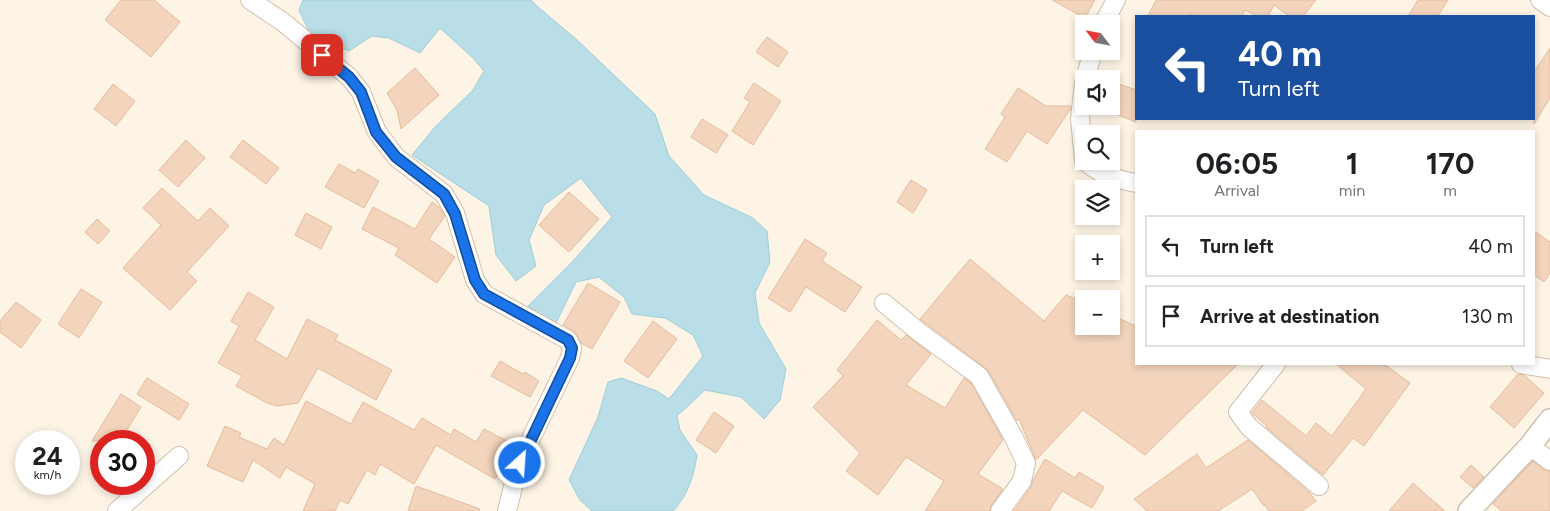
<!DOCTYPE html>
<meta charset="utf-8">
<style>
:root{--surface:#fff;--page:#f2f2f2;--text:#202124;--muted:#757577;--line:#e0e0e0}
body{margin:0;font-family:Figtree,sans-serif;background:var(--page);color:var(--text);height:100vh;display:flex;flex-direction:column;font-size:19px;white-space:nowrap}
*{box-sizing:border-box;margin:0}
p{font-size:16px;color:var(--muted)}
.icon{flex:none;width:28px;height:28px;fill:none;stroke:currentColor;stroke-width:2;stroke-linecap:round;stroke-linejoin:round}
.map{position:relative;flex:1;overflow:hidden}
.sheet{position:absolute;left:1135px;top:130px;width:400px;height:235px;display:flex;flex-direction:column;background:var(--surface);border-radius:0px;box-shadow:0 2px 8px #0003}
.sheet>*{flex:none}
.guide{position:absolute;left:1135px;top:15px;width:400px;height:105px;border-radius:0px;box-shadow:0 2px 8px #0003;background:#1a4fa0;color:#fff;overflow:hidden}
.needle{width:32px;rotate:302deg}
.buttons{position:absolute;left:1075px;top:15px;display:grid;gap:10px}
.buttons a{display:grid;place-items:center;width:45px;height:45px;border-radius:0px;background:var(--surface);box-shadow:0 2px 8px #0003;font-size:25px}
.speed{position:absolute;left:15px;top:430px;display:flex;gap:10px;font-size:25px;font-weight:700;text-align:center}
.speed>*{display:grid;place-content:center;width:65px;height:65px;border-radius:50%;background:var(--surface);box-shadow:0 2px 8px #0003;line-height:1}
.speed small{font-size:12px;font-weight:400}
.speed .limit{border:8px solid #d22;background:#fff;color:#111}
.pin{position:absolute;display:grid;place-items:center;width:42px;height:42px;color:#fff;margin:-21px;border-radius:10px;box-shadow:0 2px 8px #0006}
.me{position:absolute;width:55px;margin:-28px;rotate:26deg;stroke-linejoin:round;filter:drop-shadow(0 0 4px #0008)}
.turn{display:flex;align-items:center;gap:18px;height:105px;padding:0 20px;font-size:22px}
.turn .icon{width:65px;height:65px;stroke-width:2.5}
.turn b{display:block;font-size:35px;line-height:42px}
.eta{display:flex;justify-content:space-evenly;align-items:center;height:85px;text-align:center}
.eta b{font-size:30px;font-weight:700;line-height:35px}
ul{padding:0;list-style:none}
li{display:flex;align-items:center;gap:15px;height:62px;margin:0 10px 8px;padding:0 10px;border:2px solid var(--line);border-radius:0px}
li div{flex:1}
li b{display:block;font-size:19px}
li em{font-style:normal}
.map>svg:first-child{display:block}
</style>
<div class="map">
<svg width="1550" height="511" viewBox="0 0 1550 511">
<rect width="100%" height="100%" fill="#fdf4e5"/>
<path fill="#b9dee7" stroke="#9fcdd9" d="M 303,0 L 531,0 L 538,7 L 576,39 L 655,114 L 669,156 L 704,195 L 753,218 L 767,231 L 770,262 L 755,293 L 759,323 L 786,369 L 780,400 L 764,419 L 741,397 L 705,390 L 677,416 L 680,430 L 697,455 C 694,475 688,496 673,511 L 592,511 L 580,500 L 569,480 L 598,417 L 608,382 L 621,378 L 657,391 L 669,399 L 703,356 L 693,335 L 665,318 L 632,314 L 624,297 L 599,277 L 576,282 L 555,325 L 528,306 L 573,261 L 612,217 L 581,178 L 544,205 L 529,240 L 536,266 L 516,281 L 496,255 L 489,206 L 412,155 L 435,127 L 473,90 L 484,71 L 473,58 L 440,28 L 420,53 L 389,38 L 372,36 L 349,51 L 310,34 L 299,10 Z"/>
<path fill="#f3d4bc" stroke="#e5bb9c" d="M 121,0 L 154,0 L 180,22 L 151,57 L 105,20 Z
M 1052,0 L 1095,0 L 1085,18 Z
M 1156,0 L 1316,0 L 1303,16 L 1289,16 L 1274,5 L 1268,16 L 1257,16 L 1245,10 L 1242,16 L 1196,16 L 1190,14 L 1189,16 L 1148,16 Z
M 1418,0 L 1448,0 L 1438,16 L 1408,16 Z
M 767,37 L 788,52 L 778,67 L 756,52 Z
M 1550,48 L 1550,98 L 1534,124 L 1534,72 Z
M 415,68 L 439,95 L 401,129 L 397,110 L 387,93 Z
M 1111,81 L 1136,90 L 1136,122 L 1095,106 L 1111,106 Z
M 754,83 L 781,101 L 753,145 L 732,131 L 750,102 L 744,98 Z
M 113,84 L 135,101 L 116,126 L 94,109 Z
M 1018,88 L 1046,106 L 1071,106 L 1071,108 L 1047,144 L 1027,131 L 1007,162 L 985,149 L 1005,117 L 1001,114 Z
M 702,119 L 728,135 L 716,153 L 691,137 Z
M 186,140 L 205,158 L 178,187 L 159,170 Z
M 243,140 L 279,168 L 266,184 L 230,157 Z
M 339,164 L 355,173 L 358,169 L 379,181 L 364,208 L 325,187 Z
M 911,180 L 927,190 L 913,213 L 897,202 Z
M 162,188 L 198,221 L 210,208 L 229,226 L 187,272 L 197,281 L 170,310 L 123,268 L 161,225 L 143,208 Z
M 569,192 L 599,219 L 569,252 L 539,225 Z
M 432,202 L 439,207 L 445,216 L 429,239 L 455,257 L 437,283 L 395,255 L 399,248 L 362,229 L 373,207 L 415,229 Z
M 306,213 L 332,227 L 321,249 L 295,235 Z
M 97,219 L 110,231 L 98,244 L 85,232 Z
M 1534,231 L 1550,242 L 1550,273 L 1544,282 L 1534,275 Z
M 805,239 L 827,253 L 822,261 L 862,287 L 845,312 L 806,287 L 790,312 L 768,298 Z
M 970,259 L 1044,321 L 1066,295 L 1084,303 L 1084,326 L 1111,326 L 1111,315 L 1136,326 L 1136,364 L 1238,364 L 1145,455 L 1083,410 L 1036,460 L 1019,419 L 1017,421 L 988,370 L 920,319 Z
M 588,283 L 620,302 L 592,349 L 581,343 L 574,331 L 563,325 Z
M 81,289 L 102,302 L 79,338 L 58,324 Z
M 248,292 L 274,307 L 255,340 L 287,359 L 307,319 L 338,335 L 335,340 L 392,370 L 376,400 L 318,368 L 298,403 L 277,406 L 267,403 L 236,386 L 242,376 L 218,363 L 239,326 L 231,321 Z
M 16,302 L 41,320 L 21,348 L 0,332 L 0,321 Z
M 877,320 L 901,340 L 906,335 L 931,354 L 906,385 L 945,408 L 964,378 L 971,383 L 1003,440 L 978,474 L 1003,489 L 991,505 L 990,511 L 925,511 L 944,481 L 906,457 L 878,495 L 846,471 L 860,453 L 813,407 L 843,376 L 837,370 Z
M 653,321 L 677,339 L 648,378 L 624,361 Z
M 500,361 L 523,374 L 525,372 L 539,381 L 530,397 L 491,376 Z
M 1336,364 L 1384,364 L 1410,383 L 1364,446 L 1353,438 L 1323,475 L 1266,427 L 1267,426 L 1252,413 L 1262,400 L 1306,436 L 1316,423 L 1332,436 L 1366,389 Z
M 1518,374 L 1524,375 L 1544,393 L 1514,428 L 1490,407 Z
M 147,378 L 189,404 L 179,420 L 137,394 Z
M 121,394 L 141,407 L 120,441 L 92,441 Z
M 306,401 L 351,424 L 363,402 L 414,430 L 422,418 L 451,435 L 454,429 L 476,442 L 484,429 L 515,445 L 495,479 L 436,445 L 414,484 L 380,464 L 375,475 L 367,470 L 348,504 L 340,500 L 335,511 L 303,511 L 315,484 L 286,467 L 280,478 L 253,460 L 243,482 L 207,466 L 225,426 L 241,433 L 239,437 L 267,449 L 274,438 L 284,445 Z
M 714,412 L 734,426 L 716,453 L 696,440 Z
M 1248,440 L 1309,492 L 1316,501 L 1302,511 L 1269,511 L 1265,505 L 1264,506 L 1252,489 L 1218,511 L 1147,511 L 1134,499 L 1197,454 L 1206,468 Z
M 1045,459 L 1075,478 L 1079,472 L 1104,487 L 1092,508 L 1062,491 L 1049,511 L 1014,511 L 1031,487 L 1033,480 Z
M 1533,461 L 1544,470 L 1550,471 L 1550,511 L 1502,511 L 1493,504 Z
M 1471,465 L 1484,477 L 1473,488 L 1460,477 Z
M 1413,483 L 1423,492 L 1445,511 L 1389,511 Z
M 416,486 L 480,509 L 479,511 L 408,511 Z"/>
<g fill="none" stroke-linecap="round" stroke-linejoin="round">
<g stroke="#d0bfad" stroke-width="20">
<path id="minor" d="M 250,0 L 283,22 L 349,77 L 361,92 L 377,132 L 396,157 L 444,194 L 455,213 L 475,280 L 484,294 L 568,340 L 572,348 L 570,358 L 519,463 L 507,511
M 1540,0 L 1550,7
M 1103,24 L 1116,0
M 1085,79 L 1093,51
M 1084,83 L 1080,119 L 1084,160
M 1085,161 C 1098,174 1119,180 1136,183
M 884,303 L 919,332 L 979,376 L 1013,436 L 1026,463 L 1022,481 L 1000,511
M 1276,364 L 1238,412 L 1249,427 L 1319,486
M 1521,364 L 1550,369
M 1530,446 L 1550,461
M 117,511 L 179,456"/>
</g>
<g stroke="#d0bfad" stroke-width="24">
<path id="tertiary" d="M 1469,511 L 1530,446 L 1550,420"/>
</g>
<use href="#minor" stroke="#fff" stroke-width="18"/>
<use href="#tertiary" stroke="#fff" stroke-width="21"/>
</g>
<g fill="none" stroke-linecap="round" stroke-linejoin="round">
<g stroke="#114b97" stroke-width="12">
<path id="route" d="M 322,55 L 349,77 L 361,92 L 376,132 L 396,157 L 444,194 L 455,214 L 475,280 L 484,294 L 568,340 L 572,348 L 570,358 L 520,463"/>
</g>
<use href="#route" stroke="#1a73e8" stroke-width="9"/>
</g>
</svg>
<div class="buttons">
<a><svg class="needle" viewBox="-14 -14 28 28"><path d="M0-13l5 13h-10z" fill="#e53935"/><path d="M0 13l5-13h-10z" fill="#757577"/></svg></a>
<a><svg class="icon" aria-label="sound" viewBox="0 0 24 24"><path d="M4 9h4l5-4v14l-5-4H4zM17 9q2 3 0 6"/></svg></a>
<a><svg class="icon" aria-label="search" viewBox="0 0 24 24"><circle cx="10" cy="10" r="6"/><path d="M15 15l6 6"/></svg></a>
<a><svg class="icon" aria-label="layers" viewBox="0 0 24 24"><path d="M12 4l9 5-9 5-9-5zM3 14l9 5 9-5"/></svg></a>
<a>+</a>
<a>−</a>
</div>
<div class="speed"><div>24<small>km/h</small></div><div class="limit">30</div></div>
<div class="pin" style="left:322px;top:55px;background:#d93025"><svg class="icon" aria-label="arrive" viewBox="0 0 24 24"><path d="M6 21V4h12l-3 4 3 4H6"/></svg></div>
<svg class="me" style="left:520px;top:463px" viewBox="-20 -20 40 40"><circle r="17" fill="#1a73e8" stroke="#fff" stroke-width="3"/><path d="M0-11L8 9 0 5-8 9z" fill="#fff"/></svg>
<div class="guide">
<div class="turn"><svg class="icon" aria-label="left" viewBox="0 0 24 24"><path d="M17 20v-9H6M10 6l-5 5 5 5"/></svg><div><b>40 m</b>Turn left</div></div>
</div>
<section class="sheet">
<div class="eta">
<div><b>06:05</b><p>Arrival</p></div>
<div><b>1</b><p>min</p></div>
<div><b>170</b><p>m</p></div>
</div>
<ul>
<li><svg class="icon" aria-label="left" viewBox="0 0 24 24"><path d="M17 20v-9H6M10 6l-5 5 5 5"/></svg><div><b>Turn left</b></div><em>40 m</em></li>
<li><svg class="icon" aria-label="arrive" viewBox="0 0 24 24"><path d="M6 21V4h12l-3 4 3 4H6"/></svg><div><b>Arrive at destination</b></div><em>130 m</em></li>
</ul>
</section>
</div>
